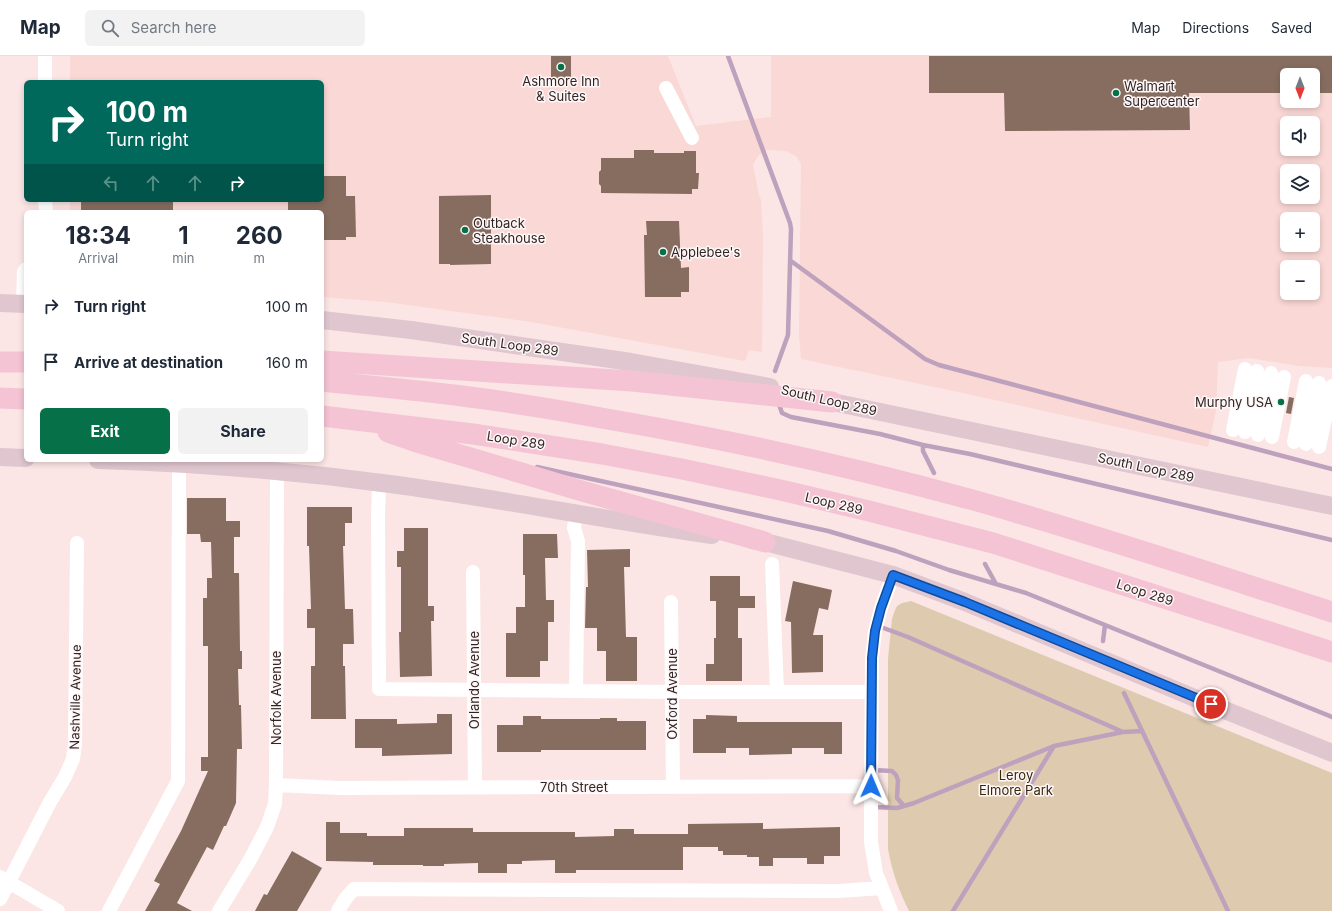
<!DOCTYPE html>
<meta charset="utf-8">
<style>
:root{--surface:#fff;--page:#f2f2f3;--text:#1f2937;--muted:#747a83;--line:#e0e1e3;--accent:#067149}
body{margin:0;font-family:Inter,sans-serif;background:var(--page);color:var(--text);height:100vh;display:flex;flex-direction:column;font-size:15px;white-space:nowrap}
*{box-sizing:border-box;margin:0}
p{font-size:13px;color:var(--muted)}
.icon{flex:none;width:22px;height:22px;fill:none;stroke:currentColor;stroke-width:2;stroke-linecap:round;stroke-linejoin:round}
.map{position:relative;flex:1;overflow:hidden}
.details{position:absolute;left:24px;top:154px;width:300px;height:252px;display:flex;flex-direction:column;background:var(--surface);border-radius:6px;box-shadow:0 2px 6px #0003}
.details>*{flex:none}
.guide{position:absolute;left:24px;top:24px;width:300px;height:122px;border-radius:6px;box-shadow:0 2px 6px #0003;background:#00695c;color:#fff;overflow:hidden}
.needle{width:26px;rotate:180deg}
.buttons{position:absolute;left:1280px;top:12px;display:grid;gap:8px}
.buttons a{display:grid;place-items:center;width:40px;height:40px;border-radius:6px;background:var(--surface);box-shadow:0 2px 6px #0003;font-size:20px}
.pin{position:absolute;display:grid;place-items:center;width:34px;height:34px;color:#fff;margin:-17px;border:2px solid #fff;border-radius:50%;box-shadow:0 1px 4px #0007}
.me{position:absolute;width:44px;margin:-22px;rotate:1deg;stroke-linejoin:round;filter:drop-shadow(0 0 3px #0008)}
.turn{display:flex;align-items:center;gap:14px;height:84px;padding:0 16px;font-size:18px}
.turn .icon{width:52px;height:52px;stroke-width:2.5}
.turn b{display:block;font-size:28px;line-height:34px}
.lanes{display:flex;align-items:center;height:38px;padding:0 16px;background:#0003;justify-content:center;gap:20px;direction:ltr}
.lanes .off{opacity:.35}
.eta{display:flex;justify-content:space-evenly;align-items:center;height:68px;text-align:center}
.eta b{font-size:24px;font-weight:700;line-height:28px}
.button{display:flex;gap:8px;margin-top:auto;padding:8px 16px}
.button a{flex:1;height:46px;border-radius:6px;background:var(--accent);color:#fff;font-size:16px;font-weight:700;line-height:46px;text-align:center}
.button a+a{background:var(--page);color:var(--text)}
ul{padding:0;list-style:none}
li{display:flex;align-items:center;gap:12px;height:56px;padding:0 16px}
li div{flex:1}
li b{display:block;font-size:15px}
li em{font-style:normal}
header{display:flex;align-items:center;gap:24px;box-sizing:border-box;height:56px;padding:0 20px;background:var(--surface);border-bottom:1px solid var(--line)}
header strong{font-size:19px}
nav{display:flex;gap:22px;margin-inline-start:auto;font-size:14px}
.search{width:280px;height:36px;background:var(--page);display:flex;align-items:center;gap:10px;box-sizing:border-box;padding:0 14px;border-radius:6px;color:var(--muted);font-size:15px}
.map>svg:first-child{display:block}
</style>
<header>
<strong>Map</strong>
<div class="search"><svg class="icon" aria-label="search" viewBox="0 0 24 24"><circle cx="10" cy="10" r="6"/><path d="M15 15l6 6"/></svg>Search here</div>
<nav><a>Map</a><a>Directions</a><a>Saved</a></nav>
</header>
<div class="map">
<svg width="1332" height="855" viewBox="0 0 1332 855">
<rect width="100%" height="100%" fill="#fbe6e5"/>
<path fill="#fad8d5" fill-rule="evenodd" d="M 70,0 L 668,0 L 696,70 L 771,61 L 771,0 L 1332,0 L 1332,312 L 1299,310 L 1249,302 L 1218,306 L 1216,355 L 1208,391 L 963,337 L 801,303 L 799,278 L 801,108 L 797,101 L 786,95 L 767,94 L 758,100 L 753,109 L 759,139 L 761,144 L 763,180 L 762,296 L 749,294 L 745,305 L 531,266 L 386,246 L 322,241 L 322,156 L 70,156 L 70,144 L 322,144 L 322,26 L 70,26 ZM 1287,19 L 1313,19 L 1313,45 L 1287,45 ZM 1287,67 L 1313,67 L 1313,93 L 1287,93 ZM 1287,115 L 1313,115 L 1313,141 L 1287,141 ZM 1287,163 L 1313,163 L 1313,189 L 1287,189 ZM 1287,211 L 1313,211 L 1313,237 L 1287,237 Z"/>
<path fill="#decbaf" d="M 911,545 L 1332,717 L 1332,855 L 909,855 C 899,835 892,816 888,793 L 888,603 L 892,563 L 895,554 L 897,550 L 902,547 Z"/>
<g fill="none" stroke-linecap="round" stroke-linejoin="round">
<path stroke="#bea1bd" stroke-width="4.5" d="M 728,0 L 790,167 L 791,173 L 788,279 L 775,315
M 791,205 L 925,303 L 939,309 L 1332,413
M 780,351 L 782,357 L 791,361 L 880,378 L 923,389 L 923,395 L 934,417
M 923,389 L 970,398 L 1332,484
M 537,411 L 828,475 L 896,495 L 949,514 L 1026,537 L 1332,661
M 985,508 L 996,528
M 878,570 L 908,581 L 1123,676
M 1103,585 L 1105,569
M 1124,637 L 1228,855
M 873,714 L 892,715 L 896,719 L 898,724 L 897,742 L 904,750
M 873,751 L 897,752 L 914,747 L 1054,690 L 1123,676 L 1142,675
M 953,855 L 1054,690"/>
</g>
<path fill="#866d60" d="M 551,0 L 571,0 L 571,23 L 551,23 Z
M 929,0 L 1332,0 L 1332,37 L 1313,37 L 1313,19 L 1287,19 L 1287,37 L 1189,37 L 1190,74 L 1005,75 L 1004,37 L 929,37 Z
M 634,94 L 654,94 L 654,97 L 684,97 L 684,95 L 696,95 L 696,117 L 699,117 L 698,133 L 692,133 L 692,138 L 601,137 L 601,130 L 599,128 L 599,116 L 601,114 L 601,102 L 634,102 Z
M 322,120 L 346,120 L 346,140 L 355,140 L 356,181 L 346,181 L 346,184 L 322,184 L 322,156 L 288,156 L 288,144 L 322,144 Z
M 491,139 L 491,208 L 450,209 L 450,208 L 439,208 L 439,140 Z
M 81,144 L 173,144 L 173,156 L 81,156 Z
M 646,165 L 679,165 L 681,212 L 689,211 L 689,236 L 681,236 L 681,241 L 645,241 L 644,179 L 647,179 Z
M 1289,341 L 1294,342 L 1291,358 L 1286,357 Z
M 187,442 L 226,442 L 226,465 L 240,465 L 240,481 L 234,481 L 234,517 L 239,517 L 240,595 L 242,595 L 242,613 L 238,613 L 239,649 L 241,649 L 242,693 L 237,693 L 236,747 L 226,770 L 224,770 L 213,794 L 207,791 L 177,847 L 192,855 L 145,855 L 160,828 L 154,825 L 181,775 L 208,715 L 201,715 L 201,701 L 208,701 L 208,590 L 203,590 L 203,542 L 207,542 L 207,522 L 212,522 L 211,486 L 201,486 L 200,478 L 187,478 Z
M 307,451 L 352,451 L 352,467 L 345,467 L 345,490 L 343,490 L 345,553 L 353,553 L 354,588 L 343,588 L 343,610 L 345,610 L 346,663 L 311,663 L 311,610 L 315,610 L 315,572 L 307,572 L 307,553 L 311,553 L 309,490 L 307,490 Z
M 404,472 L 428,472 L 428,550 L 434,550 L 434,565 L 431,565 L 432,620 L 400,621 L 399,576 L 401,576 L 401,511 L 397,511 L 397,495 L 404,495 Z
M 523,478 L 557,478 L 558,502 L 545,502 L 546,544 L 554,544 L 554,566 L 548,566 L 548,605 L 540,605 L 540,621 L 506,621 L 506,577 L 516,577 L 516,551 L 525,551 L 525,519 L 523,519 Z
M 630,493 L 630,511 L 624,511 L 626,581 L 637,581 L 637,625 L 606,625 L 606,595 L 597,595 L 597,572 L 585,572 L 586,531 L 588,531 L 587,494 Z
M 710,520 L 740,520 L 740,540 L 755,540 L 755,552 L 738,552 L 738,582 L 742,582 L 742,625 L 706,625 L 706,608 L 714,608 L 714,582 L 716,582 L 716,545 L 710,545 Z
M 793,525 L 832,534 L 828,554 L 819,552 L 813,579 L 823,579 L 823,616 L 792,617 L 791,566 L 785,565 Z
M 437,658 L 452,658 L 452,698 L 382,700 L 382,692 L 355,692 L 355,663 L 397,663 L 397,668 L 437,667 Z
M 706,659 L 737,660 L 737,666 L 842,666 L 842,698 L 824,698 L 824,692 L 792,692 L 792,698 L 749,699 L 749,692 L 726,692 L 726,697 L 693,697 L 693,663 L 706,663 Z
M 523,660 L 541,660 L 541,663 L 600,663 L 600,662 L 617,662 L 617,665 L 646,665 L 646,694 L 541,694 L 541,696 L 497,696 L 497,669 L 523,669 Z
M 326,766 L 340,766 L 340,777 L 367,777 L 367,780 L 404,780 L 404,772 L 473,772 L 473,776 L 575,776 L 575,781 L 614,780 L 614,773 L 634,773 L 634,778 L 688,778 L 688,768 L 763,767 L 763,773 L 840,771 L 840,800 L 824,800 L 824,808 L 807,808 L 807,802 L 773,802 L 773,810 L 759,810 L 759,801 L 747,801 L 747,799 L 723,799 L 723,795 L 718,795 L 718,791 L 683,791 L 683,814 L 576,814 L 576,817 L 555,817 L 555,804 L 522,805 L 522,808 L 507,808 L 507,817 L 478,817 L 478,807 L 444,808 L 444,810 L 423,810 L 423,809 L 373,809 L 373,806 L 326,805 Z
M 292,795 L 322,812 L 297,855 L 255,855 L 264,838 L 267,839 Z"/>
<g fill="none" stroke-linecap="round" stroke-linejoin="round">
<path stroke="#fff" stroke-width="14" d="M 45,0 L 45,26
M 666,32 L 692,82
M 45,144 L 46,156
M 23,247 L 24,216 L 26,213
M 1233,374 L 1245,313
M 1245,376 L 1257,315
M 1258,379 L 1271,317
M 1272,381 L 1284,321
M 1294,386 L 1306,325
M 1306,388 L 1319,327
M 1319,391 L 1332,330
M 379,427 L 378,462 L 379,633 L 672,636 L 872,636
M 576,458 L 574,472 L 578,485 L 576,635
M 772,508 L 777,636
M 473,516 L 475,731
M 671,546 L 673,731
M 276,729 L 340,732 L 871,730
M 0,821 L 58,855
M 0,843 L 50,746 L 65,721 L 73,703 L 75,688 L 77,487
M 109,855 L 178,725 L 179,408
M 219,855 L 251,802 L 267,771 L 275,748 L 276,729 L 277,415
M 338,855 L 346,842 L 354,833 L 838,835 L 882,832
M 891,855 L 876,817 L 871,786 L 871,730 L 872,602 L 875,575 L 881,552 L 893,519"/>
<path stroke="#e0c6cf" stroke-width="18" d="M 0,247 L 26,248
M 322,264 L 411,274 L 631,306 L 770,331
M 818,343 L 1332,450
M 0,401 L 26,402
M 98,404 C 195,407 293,415 390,428 C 497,442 604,464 712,479
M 752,484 L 765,486 L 893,519 L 965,546 L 1197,643 L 1332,697"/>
<path stroke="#f4c4d5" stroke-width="21" d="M 322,305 L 632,325 L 832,346
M 0,306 L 26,306
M 322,325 C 369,330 416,334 462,340 C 510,346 559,354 607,363 C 730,384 853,411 973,444 C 1094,478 1213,518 1332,556
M 0,342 L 26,343
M 322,360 L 473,378 L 602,398 L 682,413 L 785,435 L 869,455 L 993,487 L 1332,596
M 388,376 L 420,387 L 582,435 L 765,486"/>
</g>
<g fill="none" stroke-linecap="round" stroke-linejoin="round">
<g stroke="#114b97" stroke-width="10">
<path id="route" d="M 871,730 L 872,602 L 875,575 L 881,552 L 893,519 L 965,546 L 1211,648"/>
</g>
<use href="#route" stroke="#1a73e8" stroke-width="7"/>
</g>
<g fill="#067149" stroke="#fef7f7" stroke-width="1.5">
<circle cx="561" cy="11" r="4"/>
<circle cx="1116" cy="37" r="4"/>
<circle cx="465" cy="174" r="4"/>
<circle cx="663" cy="196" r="4"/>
<circle cx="1281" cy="346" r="4"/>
</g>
<g text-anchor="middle" stroke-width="3" stroke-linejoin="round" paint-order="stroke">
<g font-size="13" fill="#312524" stroke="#fef7f7" text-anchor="start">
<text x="561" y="30" text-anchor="middle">Ashmore Inn<tspan x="561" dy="15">&amp; Suites</tspan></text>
<text x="1124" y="35">Walmart<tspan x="1124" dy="15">Supercenter</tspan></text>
<text x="473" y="172">Outback<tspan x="473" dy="15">Steakhouse</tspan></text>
<text x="671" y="201">Applebee's</text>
<text x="1273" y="351" text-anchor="end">Murphy USA</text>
</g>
<g font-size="13" fill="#312524" stroke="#fef7f7">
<text transform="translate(510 288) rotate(8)" y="5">South Loop 289</text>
<text transform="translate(829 344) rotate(13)" y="5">South Loop 289</text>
<text transform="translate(516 384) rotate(9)" y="5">Loop 289</text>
<text transform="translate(1146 411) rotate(12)" y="5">South Loop 289</text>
<text transform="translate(834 447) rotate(13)" y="5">Loop 289</text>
<text transform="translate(1145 536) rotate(18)" y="5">Loop 289</text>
<text transform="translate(474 624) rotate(-90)" y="5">Orlando Avenue</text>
<text transform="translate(672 638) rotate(-90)" y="5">Oxford Avenue</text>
<text transform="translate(75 641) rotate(-89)" y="5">Nashville Avenue</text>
<text transform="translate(276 642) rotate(-90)" y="5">Norfolk Avenue</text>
<text x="574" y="736">70th Street</text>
</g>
<g font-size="13" fill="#37270a" stroke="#fef7f7">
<text x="1016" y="724">Leroy<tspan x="1016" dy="15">Elmore Park</tspan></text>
</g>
</g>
</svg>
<div class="buttons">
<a><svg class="needle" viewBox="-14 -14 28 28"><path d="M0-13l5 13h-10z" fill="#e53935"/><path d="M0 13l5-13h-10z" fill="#747a83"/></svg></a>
<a><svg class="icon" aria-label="sound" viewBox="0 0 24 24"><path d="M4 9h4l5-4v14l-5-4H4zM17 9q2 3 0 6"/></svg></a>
<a><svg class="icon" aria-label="layers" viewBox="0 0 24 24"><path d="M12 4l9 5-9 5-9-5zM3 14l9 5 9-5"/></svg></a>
<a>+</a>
<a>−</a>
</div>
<div class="pin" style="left:1211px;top:648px;background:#d93025"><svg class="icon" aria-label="arrive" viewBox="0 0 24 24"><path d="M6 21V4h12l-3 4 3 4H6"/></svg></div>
<svg class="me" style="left:871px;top:730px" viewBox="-20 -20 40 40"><path d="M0-17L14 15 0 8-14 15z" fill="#1a73e8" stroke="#fff" stroke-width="4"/></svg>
<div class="guide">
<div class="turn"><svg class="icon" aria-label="right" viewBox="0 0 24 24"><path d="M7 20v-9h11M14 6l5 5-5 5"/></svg><div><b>100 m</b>Turn right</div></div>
<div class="lanes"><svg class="icon off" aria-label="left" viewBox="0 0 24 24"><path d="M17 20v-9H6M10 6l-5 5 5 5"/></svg><svg class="icon off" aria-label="ahead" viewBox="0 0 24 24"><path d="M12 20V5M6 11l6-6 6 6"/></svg><svg class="icon off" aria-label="ahead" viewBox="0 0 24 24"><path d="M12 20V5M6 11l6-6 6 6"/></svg><svg class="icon" aria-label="right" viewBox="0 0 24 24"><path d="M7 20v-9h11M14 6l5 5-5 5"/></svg></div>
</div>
<section class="details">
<div class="eta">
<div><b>18:34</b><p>Arrival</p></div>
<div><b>1</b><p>min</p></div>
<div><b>260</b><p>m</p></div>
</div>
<ul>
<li><svg class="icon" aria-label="right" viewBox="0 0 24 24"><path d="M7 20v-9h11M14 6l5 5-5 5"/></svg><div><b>Turn right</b></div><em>100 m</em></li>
<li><svg class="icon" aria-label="arrive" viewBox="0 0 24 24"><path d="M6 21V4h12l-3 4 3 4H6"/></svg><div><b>Arrive at destination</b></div><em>160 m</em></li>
</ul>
<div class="button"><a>Exit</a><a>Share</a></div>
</section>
</div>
